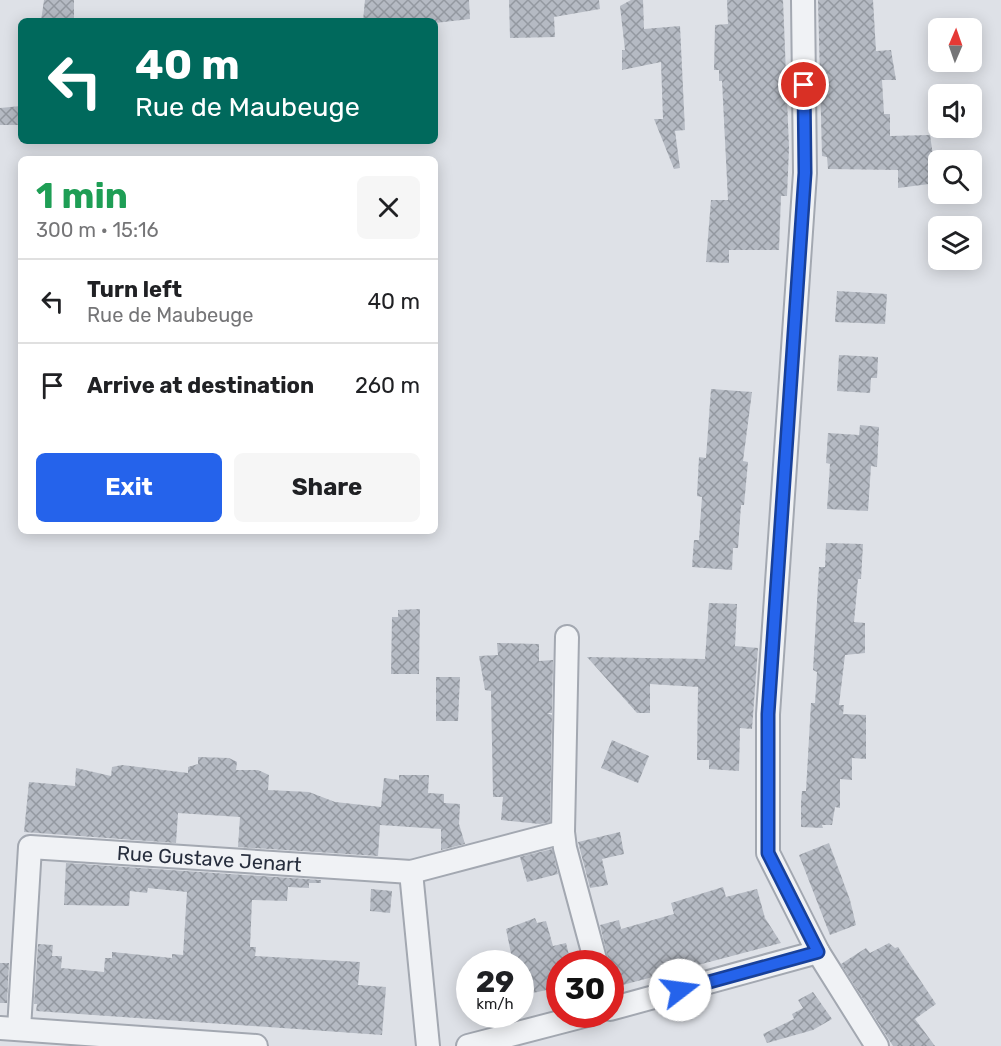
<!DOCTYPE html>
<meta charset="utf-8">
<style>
:root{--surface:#fff;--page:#f6f6f6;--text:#202124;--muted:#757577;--line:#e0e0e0;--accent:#2563eb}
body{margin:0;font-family:Rubik,sans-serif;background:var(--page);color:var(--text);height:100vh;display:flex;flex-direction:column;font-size:22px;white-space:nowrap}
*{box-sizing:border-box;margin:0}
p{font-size:20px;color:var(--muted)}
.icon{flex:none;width:33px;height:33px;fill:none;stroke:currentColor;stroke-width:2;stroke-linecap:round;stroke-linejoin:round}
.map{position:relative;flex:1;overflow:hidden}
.drawer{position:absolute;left:18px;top:156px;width:420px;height:378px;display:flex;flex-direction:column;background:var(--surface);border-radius:9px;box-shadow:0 3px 15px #0003}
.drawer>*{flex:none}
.hud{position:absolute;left:18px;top:18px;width:420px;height:126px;border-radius:9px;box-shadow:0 3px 15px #0003;background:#00695c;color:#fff;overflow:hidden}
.needle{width:39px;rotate:2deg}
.fabs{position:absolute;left:928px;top:18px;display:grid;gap:12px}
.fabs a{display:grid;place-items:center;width:54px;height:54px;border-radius:9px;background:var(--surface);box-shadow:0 3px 15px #0003;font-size:30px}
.speed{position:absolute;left:456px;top:950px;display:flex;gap:12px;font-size:30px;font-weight:700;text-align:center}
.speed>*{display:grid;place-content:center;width:78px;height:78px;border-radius:50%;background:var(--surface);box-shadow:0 3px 15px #0003;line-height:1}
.speed small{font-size:15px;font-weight:400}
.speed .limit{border:9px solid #d22;background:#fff;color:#111}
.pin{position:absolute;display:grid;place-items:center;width:51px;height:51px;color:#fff;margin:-26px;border:3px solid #fff;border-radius:50%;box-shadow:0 2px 6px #0007}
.me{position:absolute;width:66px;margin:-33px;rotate:75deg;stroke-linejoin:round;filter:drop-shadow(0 0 4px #0008)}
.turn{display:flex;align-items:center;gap:21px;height:126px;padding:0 18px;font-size:27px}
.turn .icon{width:78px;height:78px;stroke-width:2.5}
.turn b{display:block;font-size:42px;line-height:51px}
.round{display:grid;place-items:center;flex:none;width:63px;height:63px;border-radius:9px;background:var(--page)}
.overview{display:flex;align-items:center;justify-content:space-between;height:102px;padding:0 18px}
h1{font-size:36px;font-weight:700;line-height:45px;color:#1e9e55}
.cta{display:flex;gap:12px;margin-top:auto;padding:12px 18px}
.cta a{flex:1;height:69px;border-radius:9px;background:var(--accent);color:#fff;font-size:24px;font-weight:700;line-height:69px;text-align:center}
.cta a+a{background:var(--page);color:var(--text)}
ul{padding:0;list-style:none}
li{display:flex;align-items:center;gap:18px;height:84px;padding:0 18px;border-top:2px solid var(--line)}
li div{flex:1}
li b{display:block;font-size:22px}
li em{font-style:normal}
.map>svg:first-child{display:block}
</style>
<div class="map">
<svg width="1001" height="1046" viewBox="0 0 1001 1046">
<defs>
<pattern id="building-cross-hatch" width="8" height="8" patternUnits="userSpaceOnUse" patternTransform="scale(1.5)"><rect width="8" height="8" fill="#b5bac3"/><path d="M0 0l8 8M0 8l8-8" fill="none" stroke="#9398a0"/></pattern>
</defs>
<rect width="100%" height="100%" fill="#dee1e7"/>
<path fill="url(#building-cross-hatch)" d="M 44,0 L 74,0 L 74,21 L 41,21 Z
M 365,0 L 469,0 L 470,19 L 435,23 L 435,21 L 363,21 Z
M 509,0 L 599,0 L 600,9 L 554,17 L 555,37 L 510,38 Z
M 631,0 L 643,0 L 644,29 L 680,26 L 685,130 L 675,131 L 680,168 L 674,169 L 654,119 L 663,119 L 661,62 L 622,70 L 622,50 L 625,50 L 620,6 Z
M 727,0 L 783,0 L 789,148 L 787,196 L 781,196 L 779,250 L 729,250 L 729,263 L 706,262 L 711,200 L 728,200 L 722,81 L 719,81 L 719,70 L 714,70 L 715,25 L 728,24 Z
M 818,0 L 873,0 L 876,51 L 891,50 L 896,80 L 882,80 L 884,114 L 890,114 L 890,136 L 930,135 L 937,183 L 898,188 L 898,170 L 828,169 L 827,157 L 822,156 Z
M 21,106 L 21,125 L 0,125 L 0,108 Z
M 837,291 L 887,294 L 885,324 L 835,322 Z
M 839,355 L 878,357 L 877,378 L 871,378 L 870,393 L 837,391 Z
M 711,389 L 752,392 L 743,461 L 748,462 L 744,505 L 741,505 L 738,548 L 733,548 L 732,570 L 692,567 L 694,540 L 699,540 L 702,497 L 697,496 L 699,457 L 706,458 Z
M 860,425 L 879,427 L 877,467 L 871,466 L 868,511 L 827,509 L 830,464 L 826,463 L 828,433 L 859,435 Z
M 826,543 L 863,544 L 861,579 L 858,579 L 854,622 L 865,623 L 865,653 L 845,655 L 839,705 L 844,705 L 843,714 L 866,715 L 866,759 L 852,758 L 852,780 L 840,779 L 840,808 L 835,807 L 832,825 L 822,825 L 823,828 L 801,827 L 801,803 L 802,791 L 806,791 L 811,703 L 815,703 L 817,672 L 813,670 L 819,567 L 825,567 Z
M 709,603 L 737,604 L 735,646 L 758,648 L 752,729 L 740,728 L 739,771 L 709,769 L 709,760 L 697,760 L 698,687 L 650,684 L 650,713 L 637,713 L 587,657 L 705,659 Z
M 420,609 L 419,674 L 391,674 L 392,617 L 398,617 L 398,610 Z
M 497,643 L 539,644 L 539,661 L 553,660 L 552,713 L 547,713 L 552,715 L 550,822 L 540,824 L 501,820 L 503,797 L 493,797 L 491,691 L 485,690 L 479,656 L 498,655 Z
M 436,677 L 460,677 L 458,721 L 436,721 Z
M 612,740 L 649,756 L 638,783 L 601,768 Z
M 198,757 L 229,758 L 237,762 L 236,770 L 258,770 L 269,775 L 268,790 L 309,792 L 335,802 L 381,807 L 384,778 L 399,780 L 399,775 L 429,775 L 428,793 L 444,794 L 444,803 L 460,804 L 459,824 L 465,844 L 441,850 L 441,829 L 380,825 L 378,856 L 238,847 L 240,817 L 178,813 L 176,843 L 24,832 L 29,782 L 75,786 L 76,768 L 111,776 L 112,767 L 122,765 L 188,773 L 188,767 L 198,764 Z
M 620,832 L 624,854 L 602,859 L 608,885 L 590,888 L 578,842 Z
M 829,843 L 850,900 L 856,925 L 830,935 L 799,855 Z
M 552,849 L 558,874 L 527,882 L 520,857 Z
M 66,863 L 321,880 L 321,883 L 309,883 L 309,888 L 288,887 L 287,901 L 252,900 L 250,947 L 256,947 L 255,956 L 360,962 L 358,985 L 386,987 L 382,1035 L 36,1011 L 37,1004 L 34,1004 L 38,944 L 53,945 L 52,956 L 62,956 L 61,968 L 104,972 L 105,958 L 112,958 L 112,952 L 172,958 L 172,954 L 183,955 L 187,892 L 148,888 L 147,893 L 130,891 L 129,906 L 64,905 Z
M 723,887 L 726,897 L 757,889 L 765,918 L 781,943 L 615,987 L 600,925 L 619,920 L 621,929 L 674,914 L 671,903 Z
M 371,889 L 392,891 L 390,913 L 370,911 Z
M 535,918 L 537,923 L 546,921 L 553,946 L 566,943 L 571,963 L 560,963 L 560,987 L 533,993 L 524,963 L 513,963 L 506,929 Z
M 889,943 L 895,948 L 898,947 L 936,1004 L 915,1019 L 935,1046 L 893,1046 L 841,964 L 866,948 L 870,953 Z
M 0,963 L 9,963 L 7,1003 L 0,1003 Z
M 813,992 L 832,1019 L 813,1030 L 767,1043 L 763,1034 L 794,1019 L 792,1014 L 803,1008 L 798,1000 Z"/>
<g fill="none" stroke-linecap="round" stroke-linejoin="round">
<g stroke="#a3a8b1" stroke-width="26">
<g id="minor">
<path d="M 803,0 L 805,173 L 768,714 L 768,853 L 818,952 L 877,1046"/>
<path d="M 563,832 L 567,637"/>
<path d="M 411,872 L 428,1046"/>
<path d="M 610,1009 L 818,952"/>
<path d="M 0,1028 L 256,1046"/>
<path id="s1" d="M 19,1029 L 30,847 L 411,872 L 563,832 L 565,848 L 596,963"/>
<path d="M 468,1046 L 591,1014"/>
</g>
</g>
<use href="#minor" stroke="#f0f2f5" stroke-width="22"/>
</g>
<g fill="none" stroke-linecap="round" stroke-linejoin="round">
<g stroke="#184099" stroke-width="15">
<path id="route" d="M 680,990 L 818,952 L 768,853 L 768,714 L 805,173 L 804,85"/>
</g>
<use href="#route" stroke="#2563eb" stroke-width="10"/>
</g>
<g text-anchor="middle" stroke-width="5" stroke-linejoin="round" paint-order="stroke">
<g font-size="20" fill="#272e3d" stroke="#edf0f5">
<text dy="7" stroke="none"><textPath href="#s1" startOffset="362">Rue Gustave Jenart</textPath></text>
</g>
</g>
</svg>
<div class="fabs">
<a><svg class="needle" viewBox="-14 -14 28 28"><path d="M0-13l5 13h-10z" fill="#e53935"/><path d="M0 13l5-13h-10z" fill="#757577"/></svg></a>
<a><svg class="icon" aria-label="sound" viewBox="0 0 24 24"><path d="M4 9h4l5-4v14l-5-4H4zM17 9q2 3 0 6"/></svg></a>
<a><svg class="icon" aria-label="search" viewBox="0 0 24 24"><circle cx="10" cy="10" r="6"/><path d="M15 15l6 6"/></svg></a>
<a><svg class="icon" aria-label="layers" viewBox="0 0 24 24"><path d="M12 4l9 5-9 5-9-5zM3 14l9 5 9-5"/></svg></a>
</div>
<div class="speed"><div>29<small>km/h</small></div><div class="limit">30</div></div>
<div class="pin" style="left:804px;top:85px;background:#d93025"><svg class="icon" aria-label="arrive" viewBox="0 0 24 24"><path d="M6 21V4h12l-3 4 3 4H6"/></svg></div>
<svg class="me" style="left:680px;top:990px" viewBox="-20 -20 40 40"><circle r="19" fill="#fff"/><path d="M0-13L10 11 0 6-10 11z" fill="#2563eb"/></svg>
<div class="hud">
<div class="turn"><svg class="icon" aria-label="left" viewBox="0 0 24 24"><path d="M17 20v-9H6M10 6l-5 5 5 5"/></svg><div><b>40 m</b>Rue de Maubeuge</div></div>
</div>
<section class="drawer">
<div class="overview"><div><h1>1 min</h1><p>300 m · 15:16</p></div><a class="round"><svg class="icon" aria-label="close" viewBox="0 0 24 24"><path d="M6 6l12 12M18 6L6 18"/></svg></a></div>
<ul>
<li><svg class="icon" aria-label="left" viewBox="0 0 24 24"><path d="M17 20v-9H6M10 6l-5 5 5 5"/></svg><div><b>Turn left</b><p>Rue de Maubeuge</p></div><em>40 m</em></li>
<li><svg class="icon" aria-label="arrive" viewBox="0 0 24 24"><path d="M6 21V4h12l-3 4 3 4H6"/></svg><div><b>Arrive at destination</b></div><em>260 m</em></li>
</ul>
<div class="cta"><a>Exit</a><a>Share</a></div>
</section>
</div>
